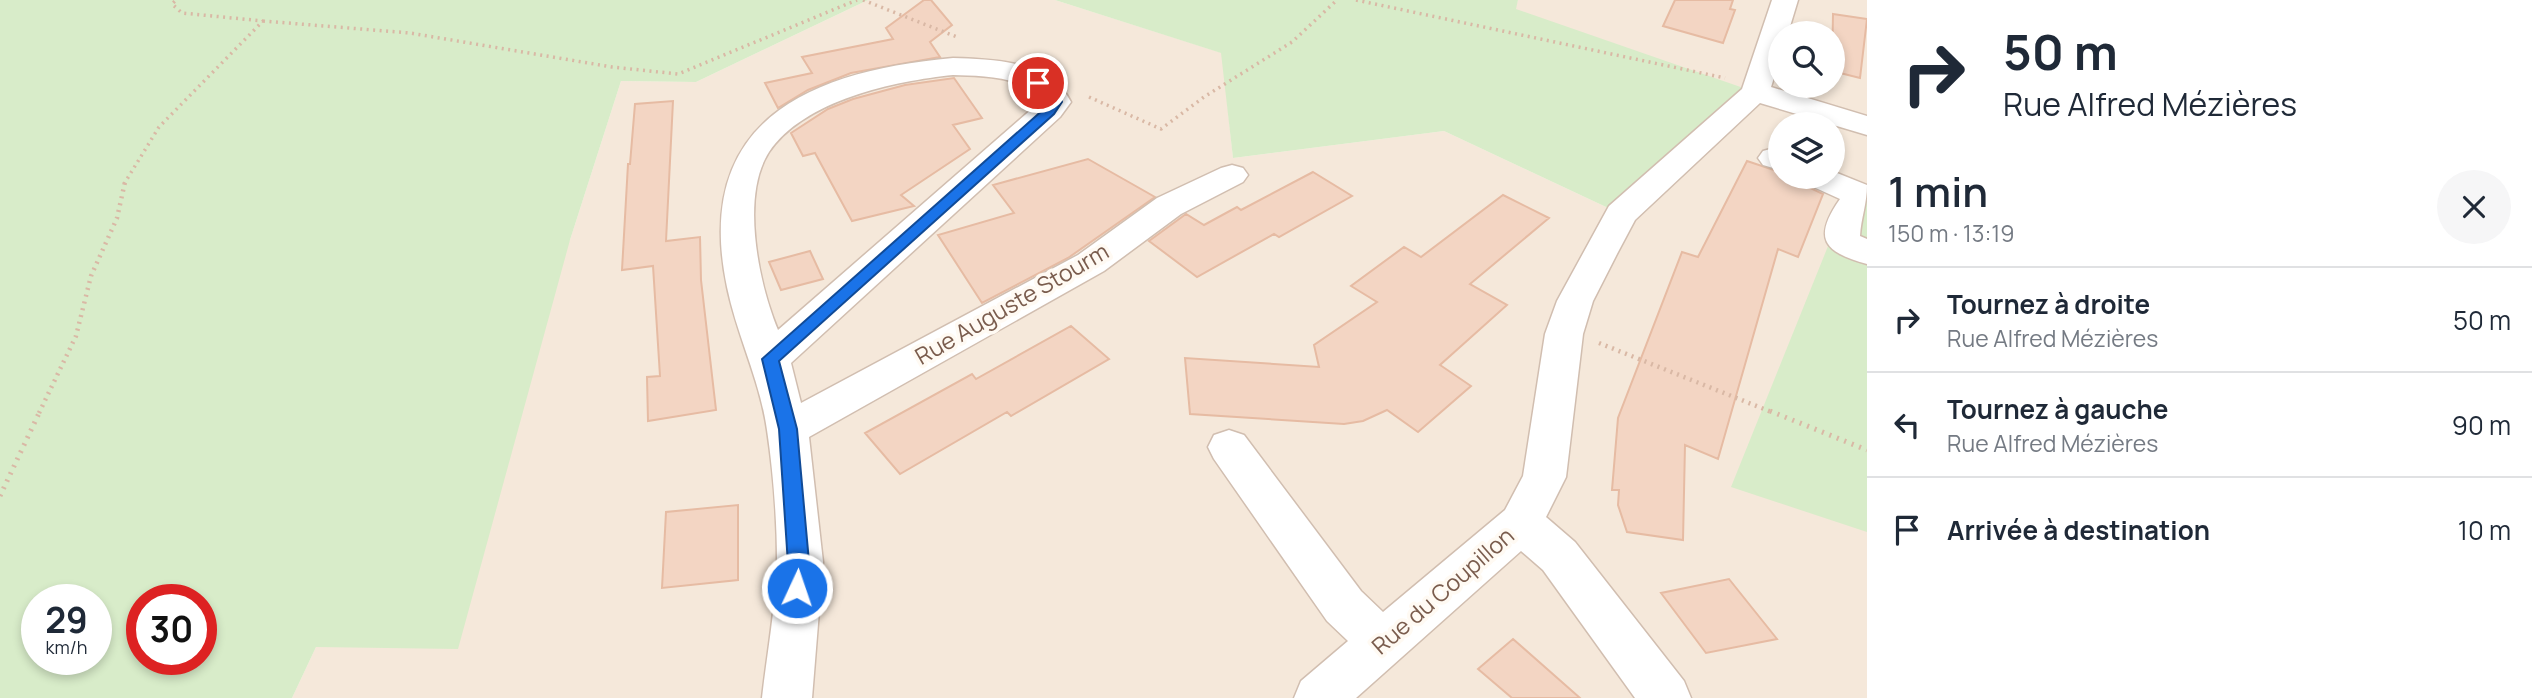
<!DOCTYPE html>
<html lang="fr">
<meta charset="utf-8">
<style>
:root{--surface:#fff;--page:#f6f6f7;--text:#1f2937;--muted:#747a83;--line:#e0e1e3}
body{margin:0;font-family:Manrope,sans-serif;background:var(--page);color:var(--text);height:100vh;display:flex;flex-direction:column;font-size:26px;white-space:nowrap}
*{box-sizing:border-box;margin:0}
p{font-size:23px;color:var(--muted)}
.icon{flex:none;width:38px;height:38px;fill:none;stroke:currentColor;stroke-width:2;stroke-linecap:round;stroke-linejoin:round}
.map{position:relative;flex:1;overflow:hidden}
.side{display:flex;flex-direction:column;background:var(--surface);width:665px}
.side>*{flex:none}
.hud{background:#fff;color:var(--text);overflow:hidden}
.buttons{position:absolute;left:1768px;top:21px;display:grid;gap:14px}
.buttons a{display:grid;place-items:center;width:77px;height:77px;border-radius:50%;background:var(--surface);box-shadow:0 4px 10px #0003;font-size:35px}
.speed{position:absolute;left:21px;top:584px;display:flex;gap:14px;font-size:35px;font-weight:700;text-align:center}
.speed>*{display:grid;place-content:center;width:91px;height:91px;border-radius:50%;background:var(--surface);box-shadow:0 4px 10px #0003;line-height:1}
.speed small{font-size:18px;font-weight:400}
.speed .limit{border:10px solid #d22;background:#fff;color:#111}
.pin{position:absolute;display:grid;place-items:center;width:60px;height:60px;color:#fff;margin:-30px;border:4px solid #fff;border-radius:50%;box-shadow:0 2px 7px #0007}
.me{position:absolute;width:77px;margin:-38px;rotate:3deg;stroke-linejoin:round;filter:drop-shadow(0 0 5px #0008)}
.turn{display:flex;align-items:center;gap:24px;height:147px;padding:0 21px;font-size:32px}
.turn .icon{width:91px;height:91px;stroke-width:2.5}
.turn b{display:block;font-size:49px;line-height:60px}
.round{display:grid;place-items:center;flex:none;width:74px;height:74px;border-radius:37px;background:var(--page)}
.overview{display:flex;align-items:center;justify-content:space-between;height:119px;padding:0 21px}
h1{font-size:42px;font-weight:600;line-height:52px}
ul{padding:0;list-style:none}
li{display:flex;align-items:center;gap:21px;height:105px;padding:0 21px;border-top:2px solid var(--line)}
li div{flex:1}
li b{display:block;font-size:26px}
li em{font-style:normal}
main{display:flex;flex:1;min-height:0}
.map>svg:first-child{display:block}
</style>
<main>
<div class="map">
<svg width="1867" height="698" viewBox="0 0 1867 698">
<rect width="100%" height="100%" fill="#fdf6ec"/>
<path fill="#f5e8da" fill-rule="evenodd" d="M 868,0 L 1055,0 L 1222,53 L 1233,158 L 1444,131 L 1621,214 L 1515,9 L 1518,0 L 1867,0 L 1867,698 L 292,698 L 316,647 L 570,240 L 621,81 L 696,82 ZM 1780,33 L 1832,33 L 1832,86 L 1780,86 ZM 1780,124 L 1832,124 L 1832,177 L 1780,177 Z"/>
<path fill="#d8ecc9" fill-rule="evenodd" d="M 0,0 L 868,0 L 696,82 L 621,81 L 570,240 L 458,649 L 316,647 L 292,698 L 0,698 ZM 37,600 L 96,600 L 96,660 L 37,660 ZM 142,600 L 201,600 L 201,660 L 142,660 Z
M 1055,0 L 1518,0 L 1516,9 L 1755,92 L 1621,214 L 1444,131 L 1233,158 L 1221,53 Z
M 1849,194 L 1867,201 L 1867,532 L 1731,487 Z"/>
<path fill="#f3d5c3" stroke="#e6bba3" stroke-width="2" d="M 924,0 L 931,0 L 952,25 L 930,42 L 940,57 L 851,73 L 808,90 L 778,108 L 765,83 L 812,73 L 802,57 L 893,39 L 886,28 Z
M 1675,0 L 1733,0 L 1730,9 L 1735,10 L 1723,43 L 1663,26 Z
M 1833,14 L 1867,19 L 1860,78 L 1832,71 Z
M 954,78 L 982,118 L 953,125 L 970,149 L 901,195 L 914,206 L 852,221 L 815,153 L 803,156 L 791,133 L 828,109 L 853,99 L 905,85 Z
M 673,101 L 666,241 L 700,237 L 701,280 L 716,410 L 648,421 L 647,377 L 660,376 L 653,266 L 622,270 L 628,164 L 630,164 L 635,104 Z
M 1088,159 L 1155,197 L 1068,258 L 982,303 L 938,235 L 1014,213 L 993,185 Z
M 1747,161 L 1780,172 L 1780,177 L 1801,180 L 1806,186 L 1823,194 L 1798,257 L 1778,249 L 1718,459 L 1685,445 L 1683,540 L 1627,532 L 1618,505 L 1619,490 L 1612,490 L 1618,418 L 1682,252 L 1698,257 Z
M 1313,172 L 1352,196 L 1279,237 L 1274,234 L 1197,277 L 1149,241 L 1186,214 L 1204,225 L 1237,207 L 1241,210 Z
M 1503,195 L 1549,218 L 1470,284 L 1507,305 L 1440,365 L 1471,386 L 1418,432 L 1387,410 L 1363,421 L 1344,424 L 1190,414 L 1185,358 L 1319,367 L 1314,345 L 1377,302 L 1351,286 L 1404,247 L 1421,257 Z
M 810,251 L 823,279 L 781,290 L 769,262 Z
M 1071,326 L 1109,359 L 1011,416 L 1007,412 L 900,474 L 865,433 L 972,374 L 976,379 Z
M 738,505 L 738,580 L 662,588 L 666,512 Z
M 1729,579 L 1777,639 L 1706,653 L 1661,593 Z
M 1513,639 L 1580,698 L 1512,698 L 1478,669 Z"/>
<g fill="none" stroke-linecap="round" stroke-linejoin="round">
<g stroke="#d1beb0" stroke-width="3">
<path id="minor" d="M 1772,0 L 1798,0 L 1788,33 L 1780,33 L 1780,59 L 1771,87 L 1867,116 L 1867,135 L 1760,103 L 1635,220 L 1618,252 L 1593,301 L 1583,334 L 1566,477 L 1546,517 L 1575,542 L 1684,681 L 1691,698 L 1635,698 L 1543,570 L 1521,551 L 1356,698 L 1294,698 L 1301,681 L 1348,641 L 1327,621 L 1214,459 L 1208,447 L 1214,435 L 1229,430 L 1244,435 L 1361,591 L 1383,612 L 1505,510 L 1523,476 L 1545,334 L 1557,301 L 1609,206 L 1742,89 Z
M 953,58 C 993,59 1051,61 1071,102 L 1060,117 L 791,363 L 801,403 L 1078,255 L 1157,198 L 1221,168 L 1232,165 L 1243,168 L 1248,175 L 1243,182 L 1181,214 L 1104,271 L 809,437 L 823,562 L 812,698 L 762,698 C 767,653 776,606 777,561 C 777,521 773,470 767,430 C 760,380 737,336 727,287 C 692,120 810,71 953,58 ZM 953,75 C 979,76 1025,75 1041,101 L 778,330 C 759,284 740,197 769,152 C 804,100 895,81 953,75 Z
M 1774,148 L 1780,150 L 1780,170 L 1763,165 L 1758,158 L 1763,151 Z
M 1832,171 L 1867,185 C 1867,204 1861,218 1860,236 L 1867,239 L 1867,264 C 1824,252 1812,239 1840,199 L 1807,184 L 1802,177 L 1832,177 Z"/>
</g>
<path stroke="#d9b8a5" stroke-width="3.5" stroke-dasharray="2 4.5" stroke-linecap="butt" d="M 863,0 L 957,37
M 1356,0 L 1725,78
M 263,21 L 410,33 L 612,67 L 678,74 L 857,0
M 1089,97 L 1161,129 L 1204,97 L 1292,42 L 1337,0
M 124,184 L 159,127 L 263,21 L 182,13 L 172,4 L 176,0"/>
<path stroke="#d9b8a5" stroke-width="4.5" stroke-dasharray="2 5" stroke-linecap="butt" d="M 1599,343 L 1774,413
M 39,413 L 76,336 L 91,276 L 117,218 L 125,182"/>
<path stroke="#d9b8a5" stroke-width="5" stroke-dasharray="2 6" stroke-linecap="butt" d="M 1770,411 L 1867,450
M 0,496 L 40,411"/>
<use href="#minor" fill="#fff" fill-rule="evenodd"/>
</g>
<path fill="#1a73e8" stroke="#114b97" stroke-width="2" d="M 1038,80 L 1057,90 L 1062,102 L 1054,114 L 779,361 L 797,429 L 809,562 L 804,594 L 797,597 L 790,594 L 779,429 L 762,359 L 1045,108 L 1050,101 L 1047,95 L 1032,83 Z"/>
<g text-anchor="middle" stroke-width="7" stroke-linejoin="round" paint-order="stroke">
<g font-size="23" fill="#7a5c4d" stroke="#fffaf3">
<text transform="translate(1012 304) rotate(-30)" y="8">Rue Auguste Stourm</text>
<text transform="translate(1443 591) rotate(-41)" y="8">Rue du Coupillon</text>
</g>
</g>
</svg>
<div class="buttons">
<a><svg class="icon" aria-label="search" viewBox="0 0 24 24"><circle cx="10" cy="10" r="6"/><path d="M15 15l6 6"/></svg></a>
<a><svg class="icon" aria-label="layers" viewBox="0 0 24 24"><path d="M12 4l9 5-9 5-9-5zM3 14l9 5 9-5"/></svg></a>
</div>
<div class="speed"><div>29<small>km/h</small></div><div class="limit">30</div></div>
<div class="pin" style="left:1038px;top:83px;background:#d93025"><svg class="icon" aria-label="arrive" viewBox="0 0 24 24"><path d="M6 21V4h12l-3 4 3 4H6"/></svg></div>
<svg class="me" style="left:797px;top:588px" viewBox="-20 -20 40 40"><circle r="17" fill="#1a73e8" stroke="#fff" stroke-width="3"/><path d="M0-11L8 9 0 5-8 9z" fill="#fff"/></svg>
</div>
<section class="side">
<div class="hud">
<div class="turn"><svg class="icon" aria-label="right" viewBox="0 0 24 24"><path d="M7 20v-9h11M14 6l5 5-5 5"/></svg><div><b>50 m</b>Rue Alfred Mézières</div></div>
</div>
<div class="overview"><div><h1>1 min</h1><p>150 m · 13:19</p></div><a class="round"><svg class="icon" aria-label="close" viewBox="0 0 24 24"><path d="M6 6l12 12M18 6L6 18"/></svg></a></div>
<ul>
<li><svg class="icon" aria-label="right" viewBox="0 0 24 24"><path d="M7 20v-9h11M14 6l5 5-5 5"/></svg><div><b>Tournez à droite</b><p>Rue Alfred Mézières</p></div><em>50 m</em></li>
<li><svg class="icon" aria-label="left" viewBox="0 0 24 24"><path d="M17 20v-9H6M10 6l-5 5 5 5"/></svg><div><b>Tournez à gauche</b><p>Rue Alfred Mézières</p></div><em>90 m</em></li>
<li><svg class="icon" aria-label="arrive" viewBox="0 0 24 24"><path d="M6 21V4h12l-3 4 3 4H6"/></svg><div><b>Arrivée à destination</b></div><em>10 m</em></li>
</ul>
</section>
</main>
